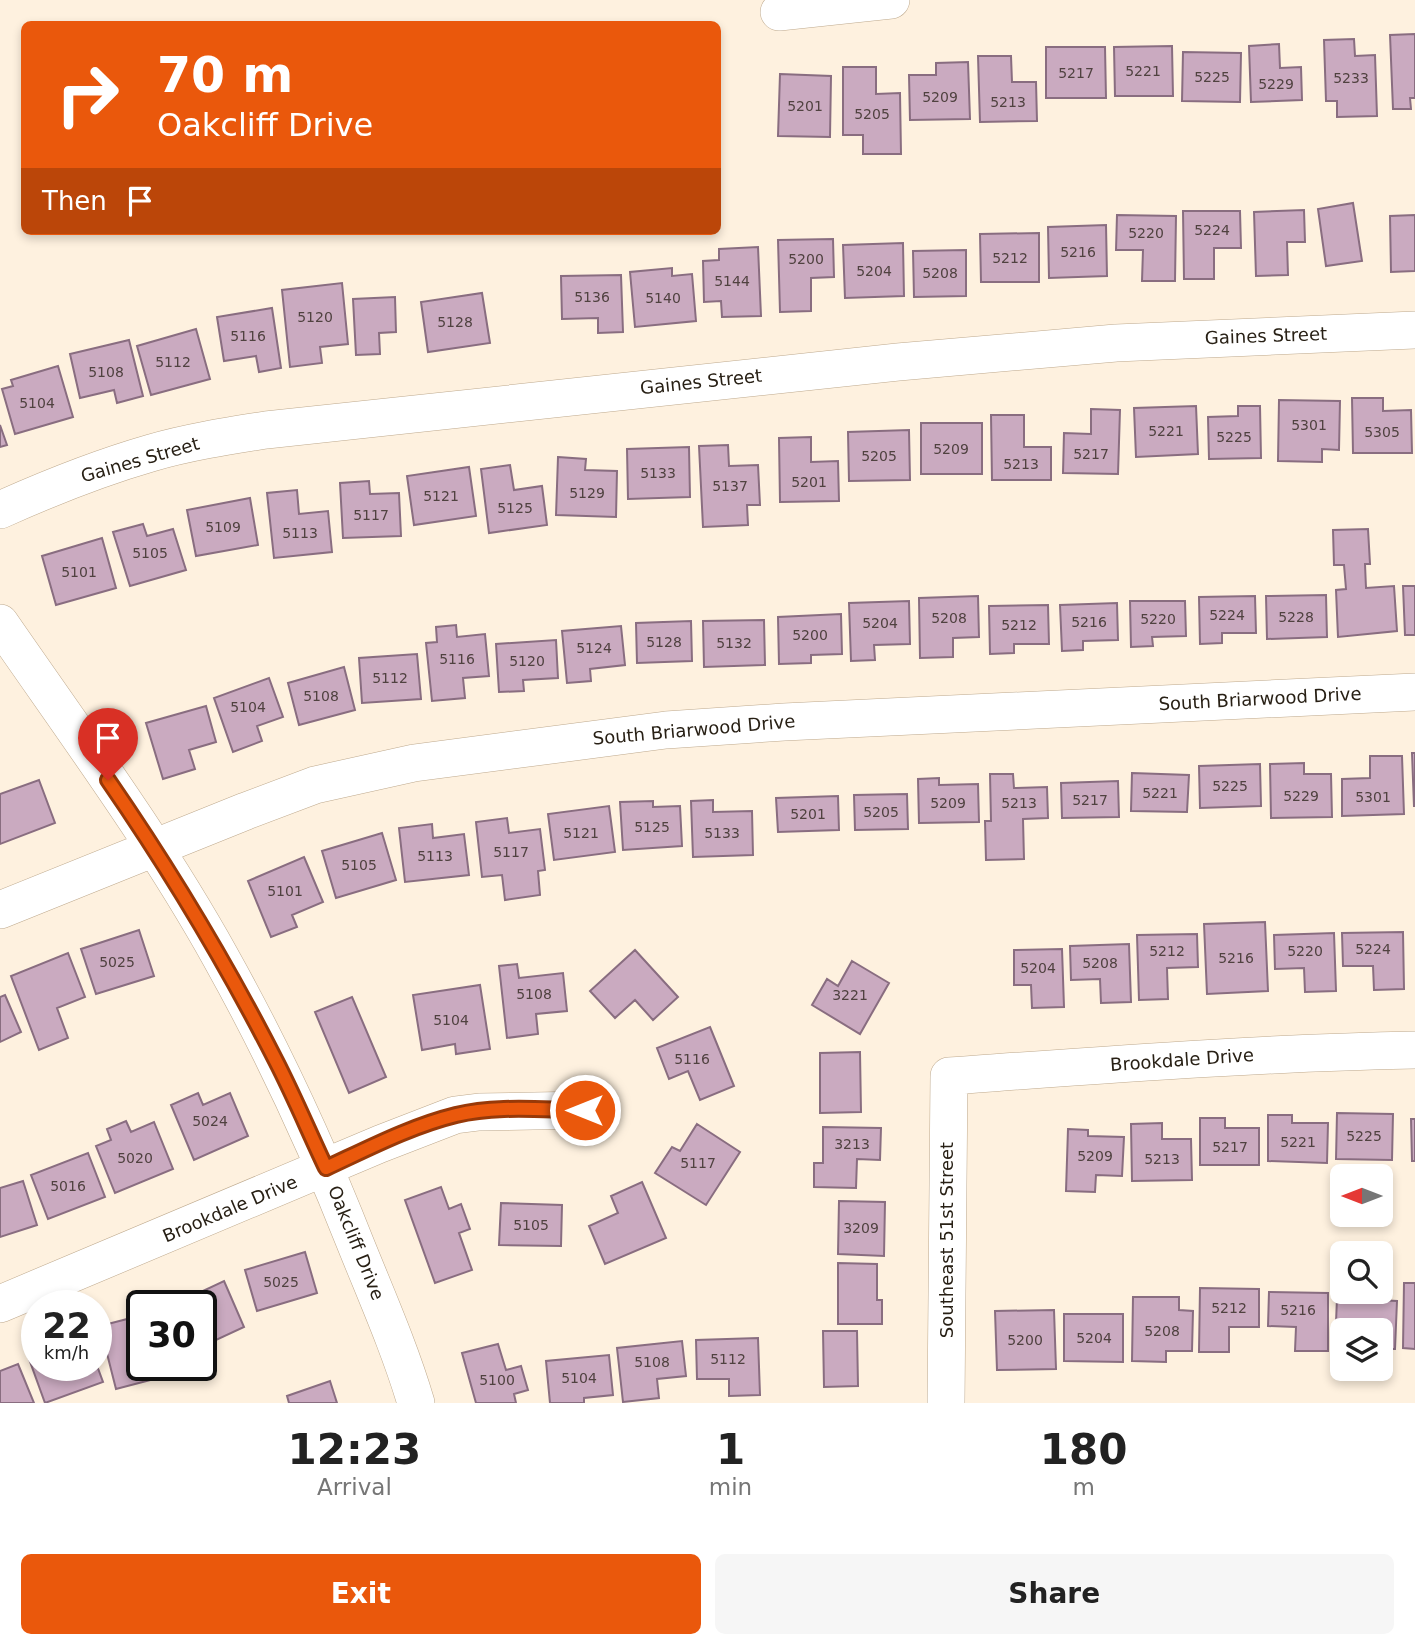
<!DOCTYPE html>
<style>
:root{--surface:#fff;--page:#f6f6f6;--text:#222;--muted:#767676;--accent:#ea580c}
body{margin:0;font-family:"DejaVu Sans",sans-serif;background:var(--page);color:var(--text);height:100vh;display:flex;flex-direction:column;font-size:26px;white-space:nowrap}
*{box-sizing:border-box;margin:0}
p{font-size:23px;color:var(--muted)}
.icon{flex:none;width:38px;height:38px;fill:none;stroke:currentColor;stroke-width:2;stroke-linecap:round;stroke-linejoin:round}
.map{position:relative;height:1403px;overflow:hidden}
.drawer{display:flex;flex-direction:column;background:var(--surface);flex:1}
.drawer>*{flex:none}
.top-card{position:absolute;left:21px;top:21px;width:700px;height:214px;border-radius:10px;box-shadow:0 4px 10px #0003;background:#ea580c;color:#fff;overflow:hidden}
.needle{width:46px;rotate:270deg}
.controls{position:absolute;left:1330px;top:1164px;display:grid;gap:14px}
.controls a{display:grid;place-items:center;width:63px;height:63px;border-radius:10px;background:var(--surface);box-shadow:0 4px 10px #0003;font-size:35px}
.speed{position:absolute;left:21px;top:1290px;display:flex;gap:14px;font-size:35px;font-weight:700;text-align:center}
.speed>*{display:grid;place-content:center;width:91px;height:91px;border-radius:50%;background:var(--surface);box-shadow:0 4px 10px #0003;line-height:1}
.speed small{font-size:18px;font-weight:400}
.speed .limit{border:4px solid #111;border-radius:10px;background:#fff;color:#111}
.pin{position:absolute;display:grid;place-items:center;width:60px;height:60px;color:#fff;margin:-72px -30px;border-radius:50% 50% 50% 0;rotate:-45deg;box-shadow:0 0 7px #0007}
.pin .icon{rotate:45deg}
.me{position:absolute;width:77px;margin:-38px;rotate:270deg;stroke-linejoin:round;filter:drop-shadow(0 0 5px #0008)}
.turn{display:flex;align-items:center;gap:24px;height:147px;padding:0 21px;font-size:32px}
.turn .icon{width:91px;height:91px;stroke-width:2.5}
.turn b{display:block;font-size:49px;line-height:60px}
.then{display:flex;align-items:center;height:66px;padding:0 21px;background:#0003;gap:14px;font-size:26px}
.eta{display:flex;justify-content:space-evenly;align-items:center;height:119px;text-align:center}
.eta b{font-size:42px;font-weight:800;line-height:49px}
.button{display:flex;gap:14px;margin-top:auto;padding:14px 21px}
.button a{flex:1;height:80px;border-radius:10px;background:var(--accent);color:#fff;font-size:28px;font-weight:800;line-height:80px;text-align:center}
.button a+a{background:var(--page);color:var(--text)}
.map>svg:first-child{display:block}
</style>
<div class="map">
<svg width="1415" height="1403" viewBox="0 0 1415 1403">
<rect width="100%" height="100%" fill="#fef1df"/>
<path fill="#caaac0" stroke="#896d80" stroke-width="2" d="M 1415,34 L 1415,98 L 1410,98 L 1411,109 L 1393,109 L 1390,35 Z
M 1354,39 L 1355,56 L 1375,55 L 1377,116 L 1337,117 L 1337,101 L 1326,101 L 1324,40 Z
M 1279,44 L 1280,68 L 1301,67 L 1302,100 L 1251,102 L 1249,46 Z
M 1172,46 L 1173,96 L 1115,96 L 1114,47 Z
M 1046,47 L 1105,47 L 1106,98 L 1046,98 Z
M 1183,52 L 1241,53 L 1240,102 L 1182,101 Z
M 978,56 L 1011,56 L 1012,82 L 1036,82 L 1037,121 L 980,122 Z
M 968,62 L 970,119 L 910,120 L 909,75 L 936,75 L 936,63 Z
M 843,67 L 876,67 L 876,94 L 900,93 L 901,154 L 863,154 L 863,135 L 843,135 Z
M 780,74 L 831,76 L 830,137 L 778,136 Z
M 1353,203 L 1362,261 L 1326,266 L 1318,209 Z
M 1304,210 L 1305,242 L 1287,242 L 1288,275 L 1256,276 L 1254,212 Z
M 1183,211 L 1240,211 L 1241,248 L 1214,248 L 1214,279 L 1184,279 Z
M 1117,215 L 1176,216 L 1175,281 L 1142,281 L 1143,250 L 1116,250 Z
M 1415,215 L 1415,271 L 1391,272 L 1390,216 Z
M 1106,225 L 1107,276 L 1049,278 L 1048,227 Z
M 1039,233 L 1039,282 L 981,282 L 980,234 Z
M 833,239 L 834,277 L 811,278 L 811,311 L 780,312 L 778,240 Z
M 903,243 L 904,296 L 845,298 L 843,245 Z
M 758,247 L 761,316 L 722,317 L 721,301 L 704,302 L 703,261 L 719,260 L 719,249 Z
M 966,250 L 966,296 L 914,297 L 913,251 Z
M 672,268 L 672,276 L 692,274 L 696,321 L 635,327 L 630,272 Z
M 621,275 L 623,332 L 598,333 L 598,318 L 562,319 L 561,276 Z
M 342,283 L 348,344 L 320,347 L 322,363 L 290,367 L 282,290 Z
M 482,293 L 490,343 L 428,352 L 421,302 Z
M 395,297 L 396,332 L 379,333 L 380,354 L 356,355 L 353,299 Z
M 272,308 L 281,368 L 259,372 L 256,356 L 224,361 L 217,317 Z
M 196,329 L 210,379 L 151,395 L 137,346 Z
M 129,340 L 143,396 L 117,403 L 114,390 L 80,398 L 70,354 Z
M 58,366 L 73,417 L 15,434 L 2,389 L 13,386 L 11,380 Z
M 1352,398 L 1383,398 L 1383,411 L 1411,410 L 1412,453 L 1353,453 Z
M 1279,400 L 1340,401 L 1339,450 L 1322,449 L 1322,462 L 1278,461 Z
M 1196,406 L 1198,454 L 1136,457 L 1134,408 Z
M 1238,406 L 1260,406 L 1261,458 L 1209,459 L 1208,417 L 1238,416 Z
M 1091,409 L 1120,410 L 1118,474 L 1063,473 L 1064,433 L 1091,434 Z
M 991,415 L 1024,415 L 1024,447 L 1051,447 L 1051,480 L 992,480 Z
M 921,423 L 982,423 L 982,474 L 921,474 Z
M 0,425 L 7,445 L 0,447 Z
M 909,430 L 910,480 L 849,481 L 848,432 Z
M 811,437 L 811,462 L 838,461 L 839,501 L 780,502 L 779,438 Z
M 728,445 L 729,466 L 758,465 L 760,505 L 747,505 L 748,525 L 703,527 L 699,446 Z
M 689,447 L 690,497 L 628,499 L 627,449 Z
M 558,457 L 586,459 L 585,470 L 617,471 L 616,517 L 556,515 Z
M 510,465 L 514,490 L 542,486 L 547,525 L 489,533 L 481,469 Z
M 469,467 L 476,516 L 414,525 L 407,476 Z
M 369,481 L 370,494 L 399,493 L 401,536 L 343,538 L 340,483 Z
M 297,490 L 299,514 L 328,511 L 332,552 L 274,558 L 267,493 Z
M 250,498 L 258,545 L 196,556 L 187,510 Z
M 143,524 L 147,536 L 173,529 L 186,570 L 130,586 L 113,532 Z
M 1368,529 L 1370,564 L 1365,564 L 1366,588 L 1394,586 L 1397,631 L 1338,637 L 1336,590 L 1346,589 L 1344,565 L 1334,565 L 1333,530 Z
M 102,538 L 116,588 L 56,605 L 42,556 Z
M 1403,586 L 1415,586 L 1415,635 L 1405,635 Z
M 1326,595 L 1327,637 L 1267,639 L 1266,596 Z
M 978,596 L 979,637 L 953,638 L 953,657 L 920,658 L 919,598 Z
M 1255,596 L 1256,633 L 1222,633 L 1222,643 L 1200,644 L 1199,597 Z
M 909,601 L 910,644 L 874,645 L 875,660 L 851,661 L 849,603 Z
M 1130,601 L 1185,601 L 1186,636 L 1152,637 L 1153,646 L 1131,647 Z
M 1117,603 L 1118,640 L 1083,641 L 1083,650 L 1062,651 L 1060,605 Z
M 1048,605 L 1049,644 L 1014,644 L 1014,653 L 990,654 L 989,606 Z
M 841,614 L 842,654 L 811,655 L 811,663 L 779,664 L 778,617 Z
M 764,620 L 765,665 L 704,667 L 703,621 Z
M 691,621 L 692,661 L 637,663 L 636,623 Z
M 456,625 L 457,637 L 485,634 L 489,676 L 463,678 L 465,698 L 432,701 L 426,643 L 437,642 L 436,627 Z
M 621,626 L 625,665 L 590,669 L 591,681 L 567,683 L 562,631 Z
M 556,640 L 558,678 L 523,680 L 524,691 L 499,692 L 496,644 Z
M 417,654 L 421,699 L 362,703 L 359,658 Z
M 344,667 L 355,710 L 299,725 L 288,683 Z
M 269,678 L 283,717 L 257,726 L 262,741 L 233,752 L 214,698 Z
M 206,706 L 216,742 L 189,750 L 195,769 L 163,779 L 146,723 Z
M 1412,753 L 1415,753 L 1415,806 L 1414,806 Z
M 1370,756 L 1402,756 L 1404,814 L 1342,816 L 1342,779 L 1370,778 Z
M 1304,763 L 1304,774 L 1331,774 L 1332,817 L 1271,818 L 1270,764 Z
M 1260,764 L 1261,806 L 1200,808 L 1199,766 Z
M 1132,773 L 1189,775 L 1187,812 L 1131,811 Z
M 990,774 L 1013,774 L 1014,788 L 1047,787 L 1048,818 L 1023,819 L 1024,859 L 986,860 L 985,821 L 991,821 Z
M 939,778 L 939,785 L 978,784 L 979,822 L 919,823 L 918,779 Z
M 39,780 L 55,823 L 0,844 L 0,794 Z
M 1118,781 L 1119,817 L 1062,818 L 1061,783 Z
M 907,794 L 908,829 L 855,830 L 854,795 Z
M 838,796 L 839,830 L 778,832 L 776,798 Z
M 713,800 L 713,812 L 752,811 L 753,855 L 693,857 L 691,801 Z
M 653,801 L 653,807 L 680,806 L 682,846 L 623,850 L 620,802 Z
M 609,806 L 615,852 L 554,860 L 548,814 Z
M 507,818 L 509,833 L 540,829 L 545,870 L 538,871 L 540,895 L 505,900 L 502,875 L 482,877 L 476,822 Z
M 432,824 L 433,838 L 464,834 L 469,875 L 405,882 L 399,828 Z
M 382,833 L 396,880 L 336,898 L 322,851 Z
M 304,857 L 323,902 L 292,915 L 297,927 L 271,937 L 248,881 Z
M 1265,922 L 1268,991 L 1207,994 L 1204,924 Z
M 139,930 L 154,976 L 96,994 L 81,949 Z
M 1403,932 L 1404,989 L 1374,990 L 1373,966 L 1343,966 L 1342,933 Z
M 1334,933 L 1336,991 L 1305,992 L 1304,968 L 1275,969 L 1274,935 Z
M 1197,934 L 1198,967 L 1167,968 L 1168,999 L 1139,1000 L 1137,935 Z
M 1129,944 L 1131,1002 L 1101,1003 L 1100,979 L 1071,980 L 1070,946 Z
M 1062,949 L 1064,1007 L 1032,1008 L 1031,985 L 1014,985 L 1014,950 Z
M 635,950 L 678,997 L 653,1020 L 635,1000 L 615,1018 L 590,991 Z
M 68,953 L 85,997 L 57,1008 L 68,1038 L 39,1050 L 11,976 Z
M 852,961 L 889,983 L 860,1034 L 812,1005 L 827,979 L 838,986 Z
M 517,964 L 519,978 L 563,973 L 567,1011 L 536,1014 L 538,1034 L 507,1038 L 499,966 Z
M 480,985 L 490,1049 L 456,1054 L 455,1044 L 422,1050 L 413,995 Z
M 5,995 L 21,1032 L 0,1042 L 0,997 Z
M 352,997 L 386,1077 L 349,1093 L 315,1012 Z
M 710,1027 L 734,1086 L 700,1100 L 688,1071 L 669,1079 L 657,1048 Z
M 860,1052 L 861,1112 L 820,1113 L 820,1053 Z
M 198,1093 L 203,1105 L 230,1093 L 248,1136 L 194,1160 L 171,1105 Z
M 1337,1113 L 1393,1114 L 1392,1160 L 1336,1159 Z
M 1268,1115 L 1292,1115 L 1292,1123 L 1328,1123 L 1327,1163 L 1268,1161 Z
M 1200,1118 L 1225,1118 L 1225,1128 L 1259,1128 L 1259,1165 L 1200,1165 Z
M 1411,1119 L 1415,1119 L 1415,1161 L 1412,1161 Z
M 126,1121 L 131,1132 L 154,1122 L 173,1169 L 115,1193 L 96,1146 L 111,1140 L 107,1129 Z
M 1162,1123 L 1162,1139 L 1191,1139 L 1192,1180 L 1132,1181 L 1131,1124 Z
M 697,1124 L 740,1152 L 706,1205 L 655,1173 L 672,1147 L 680,1151 Z
M 823,1127 L 881,1128 L 880,1160 L 857,1159 L 856,1188 L 814,1187 L 814,1163 L 823,1163 Z
M 1068,1129 L 1088,1130 L 1088,1136 L 1124,1137 L 1122,1176 L 1096,1175 L 1095,1192 L 1066,1191 Z
M 88,1153 L 105,1197 L 48,1219 L 31,1175 Z
M 23,1181 L 37,1225 L 0,1237 L 0,1188 Z
M 642,1182 L 666,1238 L 605,1264 L 589,1226 L 618,1213 L 611,1196 Z
M 441,1187 L 449,1209 L 461,1204 L 470,1229 L 459,1233 L 472,1270 L 435,1283 L 405,1200 Z
M 839,1201 L 885,1202 L 884,1256 L 838,1254 Z
M 501,1203 L 562,1205 L 561,1246 L 499,1245 Z
M 305,1252 L 317,1293 L 257,1311 L 245,1270 Z
M 838,1263 L 877,1264 L 877,1300 L 882,1300 L 882,1324 L 838,1324 Z
M 224,1281 L 244,1327 L 201,1347 L 201,1306 L 171,1306 Z
M 1404,1283 L 1415,1283 L 1415,1349 L 1403,1348 Z
M 1200,1288 L 1259,1289 L 1259,1327 L 1229,1327 L 1229,1352 L 1199,1352 Z
M 1269,1292 L 1328,1293 L 1328,1351 L 1295,1351 L 1296,1327 L 1268,1326 Z
M 1133,1297 L 1179,1297 L 1179,1310 L 1193,1311 L 1192,1351 L 1166,1351 L 1166,1362 L 1132,1361 Z
M 1337,1298 L 1397,1301 L 1395,1349 L 1381,1349 L 1381,1330 L 1342,1330 L 1342,1347 L 1335,1347 Z
M 1054,1310 L 1056,1369 L 997,1370 L 995,1311 Z
M 1064,1314 L 1123,1314 L 1123,1362 L 1064,1361 Z
M 131,1318 L 137,1338 L 142,1337 L 142,1365 L 175,1365 L 177,1373 L 116,1389 L 100,1326 Z
M 823,1331 L 857,1331 L 858,1386 L 824,1387 Z
M 758,1338 L 760,1395 L 729,1396 L 729,1379 L 697,1379 L 696,1340 Z
M 682,1341 L 686,1376 L 657,1379 L 659,1398 L 623,1402 L 617,1348 Z
M 498,1344 L 506,1370 L 521,1366 L 528,1390 L 514,1394 L 516,1403 L 476,1403 L 462,1353 Z
M 37,1353 L 37,1365 L 96,1363 L 103,1382 L 45,1403 L 28,1356 Z
M 609,1355 L 613,1395 L 584,1398 L 584,1403 L 550,1403 L 546,1361 Z
M 18,1364 L 34,1403 L 0,1403 L 0,1371 Z
M 330,1381 L 337,1403 L 289,1403 L 287,1396 Z"/>
<g fill="none" stroke-linecap="round" stroke-linejoin="round">
<g stroke="#bea98d" stroke-width="38">
<path id="minor" d="M 779,12 L 891,0
M 0,510 C 49,488 99,468 151,453 C 189,442 228,436 266,430 L 898,362 L 1116,343 L 1415,330
M 0,623 C 76,733 156,841 221,958 C 273,1051 317,1146 356,1245 C 377,1297 400,1349 416,1403
M 0,910 L 246,811 L 315,785 L 414,763 L 666,730 L 784,722 L 1415,692
M 0,1304 L 380,1144 L 455,1115 L 479,1112 L 585,1110
M 946,1403 L 949,1076 C 1104,1065 1259,1053 1415,1050"/>
</g>
<use href="#minor" stroke="#fff" stroke-width="37"/>
</g>
<g fill="none" stroke-linecap="round" stroke-linejoin="round">
<g stroke="#983908" stroke-width="18">
<path id="route" d="M 108,780 C 170,870 226,963 276,1061 C 294,1096 309,1132 326,1168 C 367,1149 411,1126 456,1115 C 497,1105 543,1110 585,1110"/>
</g>
<use href="#route" stroke="#ea580c" stroke-width="12"/>
</g>
<g text-anchor="middle" stroke-width="6" stroke-linejoin="round" paint-order="stroke">
<g font-size="14" fill="#504240">
<text x="1143" y="76">5221</text>
<text x="1076" y="78">5217</text>
<text x="1212" y="82">5225</text>
<text x="1351" y="83">5233</text>
<text x="1276" y="89">5229</text>
<text x="940" y="102">5209</text>
<text x="1008" y="107">5213</text>
<text x="805" y="111">5201</text>
<text x="872" y="119">5205</text>
<text x="1212" y="235">5224</text>
<text x="1146" y="238">5220</text>
<text x="1078" y="257">5216</text>
<text x="1010" y="263">5212</text>
<text x="806" y="264">5200</text>
<text x="874" y="276">5204</text>
<text x="940" y="278">5208</text>
<text x="732" y="286">5144</text>
<text x="592" y="302">5136</text>
<text x="663" y="303">5140</text>
<text x="315" y="322">5120</text>
<text x="455" y="327">5128</text>
<text x="248" y="341">5116</text>
<text x="173" y="367">5112</text>
<text x="106" y="377">5108</text>
<text x="37" y="408">5104</text>
<text x="1309" y="430">5301</text>
<text x="1166" y="436">5221</text>
<text x="1382" y="437">5305</text>
<text x="1234" y="442">5225</text>
<text x="951" y="454">5209</text>
<text x="1091" y="459">5217</text>
<text x="879" y="461">5205</text>
<text x="1021" y="469">5213</text>
<text x="658" y="478">5133</text>
<text x="809" y="487">5201</text>
<text x="730" y="491">5137</text>
<text x="587" y="498">5129</text>
<text x="441" y="501">5121</text>
<text x="515" y="513">5125</text>
<text x="371" y="520">5117</text>
<text x="223" y="532">5109</text>
<text x="300" y="538">5113</text>
<text x="150" y="558">5105</text>
<text x="79" y="577">5101</text>
<text x="1227" y="620">5224</text>
<text x="1296" y="622">5228</text>
<text x="949" y="623">5208</text>
<text x="1158" y="624">5220</text>
<text x="1089" y="627">5216</text>
<text x="880" y="628">5204</text>
<text x="1019" y="630">5212</text>
<text x="810" y="640">5200</text>
<text x="664" y="647">5128</text>
<text x="734" y="648">5132</text>
<text x="594" y="653">5124</text>
<text x="457" y="664">5116</text>
<text x="527" y="666">5120</text>
<text x="390" y="683">5112</text>
<text x="321" y="701">5108</text>
<text x="248" y="712">5104</text>
<text x="1230" y="791">5225</text>
<text x="1160" y="798">5221</text>
<text x="1301" y="801">5229</text>
<text x="1373" y="802">5301</text>
<text x="1090" y="805">5217</text>
<text x="948" y="808">5209</text>
<text x="1019" y="808">5213</text>
<text x="881" y="817">5205</text>
<text x="808" y="819">5201</text>
<text x="652" y="832">5125</text>
<text x="581" y="838">5121</text>
<text x="722" y="838">5133</text>
<text x="511" y="857">5117</text>
<text x="435" y="861">5113</text>
<text x="359" y="870">5105</text>
<text x="285" y="896">5101</text>
<text x="1373" y="954">5224</text>
<text x="1167" y="956">5212</text>
<text x="1305" y="956">5220</text>
<text x="1236" y="963">5216</text>
<text x="117" y="967">5025</text>
<text x="1100" y="968">5208</text>
<text x="1038" y="973">5204</text>
<text x="534" y="999">5108</text>
<text x="850" y="1000">3221</text>
<text x="451" y="1025">5104</text>
<text x="692" y="1064">5116</text>
<text x="210" y="1126">5024</text>
<text x="1364" y="1141">5225</text>
<text x="1298" y="1147">5221</text>
<text x="852" y="1149">3213</text>
<text x="1230" y="1152">5217</text>
<text x="1095" y="1161">5209</text>
<text x="135" y="1163">5020</text>
<text x="1162" y="1164">5213</text>
<text x="698" y="1168">5117</text>
<text x="68" y="1191">5016</text>
<text x="531" y="1230">5105</text>
<text x="861" y="1233">3209</text>
<text x="281" y="1287">5025</text>
<text x="1229" y="1313">5212</text>
<text x="1298" y="1315">5216</text>
<text x="1162" y="1336">5208</text>
<text x="1094" y="1343">5204</text>
<text x="1025" y="1345">5200</text>
<text x="728" y="1364">5112</text>
<text x="652" y="1367">5108</text>
<text x="579" y="1383">5104</text>
<text x="497" y="1385">5100</text>
</g>
<g font-size="18" fill="#282015" stroke="#fff">
<text transform="translate(1266 336) rotate(-2)" y="6">Gaines Street</text>
<text transform="translate(701 382) rotate(-6)" y="6">Gaines Street</text>
<text transform="translate(140 460) rotate(-16)" y="6">Gaines Street</text>
<text transform="translate(1260 699) rotate(-3)" y="6">South Briarwood Drive</text>
<text transform="translate(694 730) rotate(-5)" y="6">South Briarwood Drive</text>
<text transform="translate(1182 1060) rotate(-4)" y="6">Brookdale Drive</text>
<text transform="translate(230 1209) rotate(-23)" y="6">Brookdale Drive</text>
<text transform="translate(947 1240) rotate(-90)" y="6">Southeast 51st Street</text>
<text transform="translate(356 1243) rotate(68)" y="6">Oakcliff Drive</text>
</g>
</g>
</svg>
<div class="controls">
<a><svg class="needle" viewBox="-14 -14 28 28"><path d="M0-13l5 13h-10z" fill="#e53935"/><path d="M0 13l5-13h-10z" fill="#767676"/></svg></a>
<a><svg class="icon" aria-label="search" viewBox="0 0 24 24"><circle cx="10" cy="10" r="6"/><path d="M15 15l6 6"/></svg></a>
<a><svg class="icon" aria-label="layers" viewBox="0 0 24 24"><path d="M12 4l9 5-9 5-9-5zM3 14l9 5 9-5"/></svg></a>
</div>
<div class="speed"><div>22<small>km/h</small></div><div class="limit">30</div></div>
<div class="pin" style="left:108px;top:780px;background:#d93025"><svg class="icon" aria-label="arrive" viewBox="0 0 24 24"><path d="M6 21V4h12l-3 4 3 4H6"/></svg></div>
<svg class="me" style="left:585px;top:1110px" viewBox="-20 -20 40 40"><circle r="17" fill="#ea580c" stroke="#fff" stroke-width="3"/><path d="M0-11L8 9 0 5-8 9z" fill="#fff"/></svg>
<div class="top-card">
<div class="turn"><svg class="icon" aria-label="right" viewBox="0 0 24 24"><path d="M7 20v-9h11M14 6l5 5-5 5"/></svg><div><b>70 m</b>Oakcliff Drive</div></div>
<div class="then">Then<svg class="icon" aria-label="arrive" viewBox="0 0 24 24"><path d="M6 21V4h12l-3 4 3 4H6"/></svg></div>
</div>
</div>
<section class="drawer">
<div class="eta">
<div><b>12:23</b><p>Arrival</p></div>
<div><b>1</b><p>min</p></div>
<div><b>180</b><p>m</p></div>
</div>
<div class="button"><a>Exit</a><a>Share</a></div>
</section>
